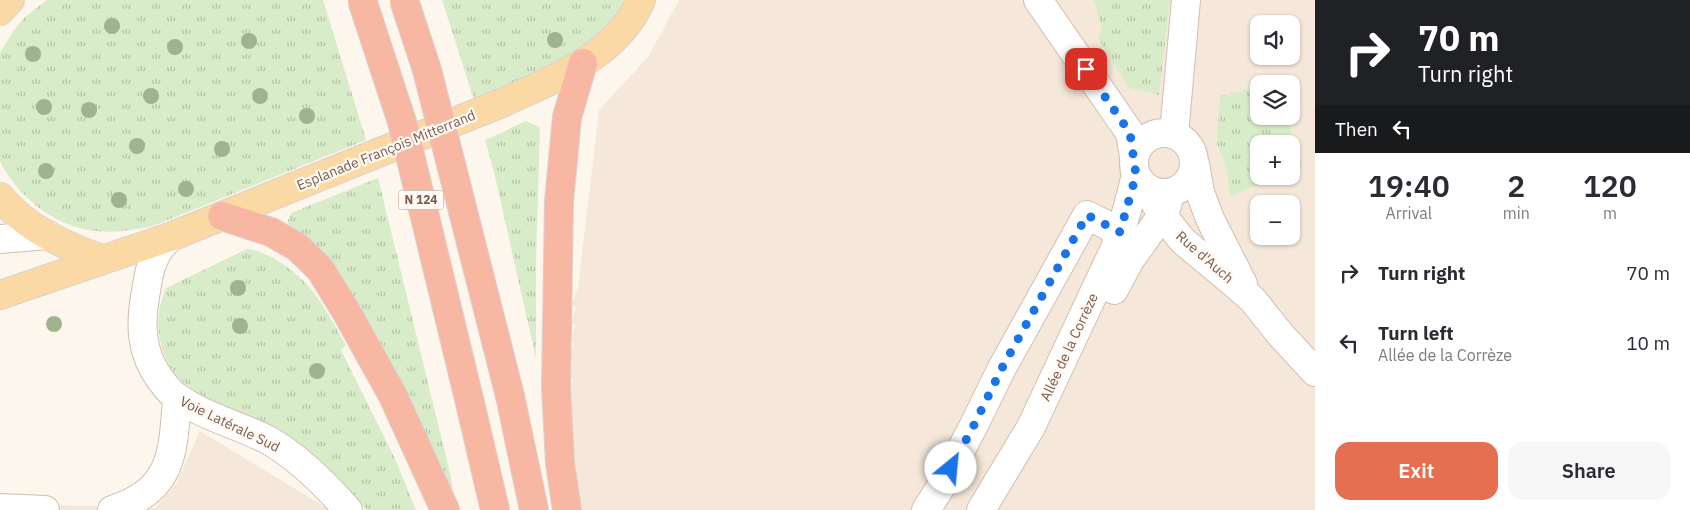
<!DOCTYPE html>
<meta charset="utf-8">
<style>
:root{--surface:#fff;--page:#f7f7f7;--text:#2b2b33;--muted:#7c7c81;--accent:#e76f51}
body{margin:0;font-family:"IBM Plex Sans",sans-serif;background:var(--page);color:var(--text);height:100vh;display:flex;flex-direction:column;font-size:19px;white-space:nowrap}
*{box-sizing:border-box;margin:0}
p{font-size:16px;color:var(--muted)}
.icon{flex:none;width:28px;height:28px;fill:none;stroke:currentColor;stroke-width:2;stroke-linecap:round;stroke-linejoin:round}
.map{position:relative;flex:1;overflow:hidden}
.panel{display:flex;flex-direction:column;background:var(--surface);width:375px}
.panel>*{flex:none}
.guide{background:#202124;color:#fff;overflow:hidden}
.tools{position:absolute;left:1250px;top:15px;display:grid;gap:10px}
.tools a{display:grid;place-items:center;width:50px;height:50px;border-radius:10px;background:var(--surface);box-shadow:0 1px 4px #0004;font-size:25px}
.pin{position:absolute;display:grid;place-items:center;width:42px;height:42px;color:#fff;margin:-21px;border-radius:10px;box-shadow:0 2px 8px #0006}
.me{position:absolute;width:55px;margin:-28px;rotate:28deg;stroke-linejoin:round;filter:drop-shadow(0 0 4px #0008)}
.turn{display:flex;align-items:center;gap:18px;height:105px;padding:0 20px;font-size:22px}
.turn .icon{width:65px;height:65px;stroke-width:2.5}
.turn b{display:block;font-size:35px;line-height:42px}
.then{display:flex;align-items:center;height:48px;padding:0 20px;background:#0003;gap:10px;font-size:19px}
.eta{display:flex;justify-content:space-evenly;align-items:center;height:85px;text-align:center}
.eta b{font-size:30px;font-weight:600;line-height:35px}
.button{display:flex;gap:10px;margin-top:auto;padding:10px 20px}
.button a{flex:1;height:58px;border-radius:15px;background:var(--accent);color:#fff;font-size:20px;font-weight:600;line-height:58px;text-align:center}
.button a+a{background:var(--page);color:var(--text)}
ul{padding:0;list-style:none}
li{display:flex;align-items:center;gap:15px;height:70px;padding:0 20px}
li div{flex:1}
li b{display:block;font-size:19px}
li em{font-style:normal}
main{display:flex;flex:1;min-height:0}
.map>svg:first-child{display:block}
</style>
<main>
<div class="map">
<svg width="1315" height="510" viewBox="0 0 1315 510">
<defs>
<pattern id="grass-tufts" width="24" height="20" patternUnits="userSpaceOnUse" patternTransform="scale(1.25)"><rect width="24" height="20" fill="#d8ecc9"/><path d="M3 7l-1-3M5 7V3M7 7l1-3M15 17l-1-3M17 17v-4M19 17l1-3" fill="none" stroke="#b4c2a5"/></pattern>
</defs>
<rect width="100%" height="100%" fill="#fdf6ec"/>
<path fill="#f5e8da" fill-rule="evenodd" d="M 679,0 L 1315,0 L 1315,510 L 581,510 L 568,416 L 573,398 L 568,396 L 573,379 L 568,377 L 573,362 L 569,360 L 574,343 L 570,341 L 576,325 L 571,323 L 576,307 L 571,305 L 578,287 L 599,110 L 648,57 ZM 1259,24 L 1291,24 L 1291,56 L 1259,56 ZM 1259,84 L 1291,84 L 1291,116 L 1259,116 ZM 1259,144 L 1291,144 L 1291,176 L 1259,176 ZM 1259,204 L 1291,204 L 1291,236 L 1259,236 Z
M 200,431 L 330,510 L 0,510 L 0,503 L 155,508 L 176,484 Z"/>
<path fill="url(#grass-tufts)" d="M 47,0 L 323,0 L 366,140 L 153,226 C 134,230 115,233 95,231 C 55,227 17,196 0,161 L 0,53 L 14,30 L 25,17 Z
M 442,0 L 625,0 L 618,15 L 603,33 L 582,48 L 552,66 L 474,100 Z
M 1094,0 L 1170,0 L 1159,95 L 1129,88 L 1098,38 L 1102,30 Z
M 1259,87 L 1259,116 L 1286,116 L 1303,167 L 1291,172 L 1291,144 L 1259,144 L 1259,176 L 1281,176 L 1230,196 L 1227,171 L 1217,143 L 1220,96 Z
M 526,121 L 540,127 L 536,259 L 536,358 L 494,172 L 485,140 Z
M 378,178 L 450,473 L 453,489 L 444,491 L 354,307 L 316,245 L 287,223 L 291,213 Z
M 247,249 C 270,252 296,271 311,289 C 325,306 335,327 346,345 L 341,350 L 396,461 L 416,510 L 367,510 C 341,481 313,452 279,431 C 237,405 174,401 161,344 C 156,325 158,307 166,288 Z"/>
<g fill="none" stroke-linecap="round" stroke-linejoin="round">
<g stroke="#d1beb0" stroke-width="30">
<path id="minor" d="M 1038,0 L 1130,133 L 1134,157
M1134 163a30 30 0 1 1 60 0a30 30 0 1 1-60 0Z
M 1174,134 L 1186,0
M 1195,164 L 1200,192 L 1210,219 L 1243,284
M 1154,201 L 1162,215 L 1183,241 L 1230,280 L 1253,300 L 1280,334 L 1315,372
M 170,237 C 166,242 161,246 158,251 C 150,264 148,278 146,291 C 140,323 140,352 160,379 C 165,386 170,393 178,398 C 205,417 239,425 268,440 C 298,457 325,484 348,510
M 0,239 L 48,235
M 1114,290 L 1130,260 L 1162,215 L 1166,209 L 1170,194
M 0,508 L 45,510
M 112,510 C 173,490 173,454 177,398
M 926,510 L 944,482 L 973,427 L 1002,368 L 1087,215 L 1120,232
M 981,510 L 1031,427 L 1115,248 L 1127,210 L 1136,175"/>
</g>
<g stroke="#dad1cd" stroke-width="30">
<path id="major" d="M 0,11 L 10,0
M 0,197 C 20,220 39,232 67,245 C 80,251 91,256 104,259
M 0,295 L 170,237 L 504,102 C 555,78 617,56 641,0"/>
</g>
<g stroke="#dad1cd" stroke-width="30">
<path id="highway" d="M 222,216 L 271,232 L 297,247 L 320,269 L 347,313 L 393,396 L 445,510
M 510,396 L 534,510
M 470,403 L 495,510
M 567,510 L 560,463 L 556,387 L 559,202 L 567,117 L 583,63"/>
</g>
<use href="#minor" stroke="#fff" stroke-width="28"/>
<use href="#major" stroke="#fbd9a5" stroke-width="28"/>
<use href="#highway" stroke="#f7b7a3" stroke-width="28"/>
<g stroke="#dad1cd" stroke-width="30" stroke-linecap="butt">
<path id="highway-bridge" d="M 362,0 L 402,122 L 470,403
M 404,0 L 427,70 L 510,396"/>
</g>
<use href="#highway-bridge" stroke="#f7b7a3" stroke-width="28"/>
</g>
<g fill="#a0b28e">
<circle cx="112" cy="26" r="8"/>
<circle cx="555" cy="40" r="8"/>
<circle cx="249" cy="41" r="8"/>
<circle cx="175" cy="47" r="8"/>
<circle cx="33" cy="54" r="8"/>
<circle cx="151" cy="96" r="8"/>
<circle cx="260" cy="96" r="8"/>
<circle cx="44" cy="107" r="8"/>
<circle cx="89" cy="110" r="8"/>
<circle cx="307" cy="116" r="8"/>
<circle cx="137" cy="146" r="8"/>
<circle cx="222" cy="149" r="8"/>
<circle cx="46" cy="171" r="8"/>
<circle cx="186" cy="189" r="8"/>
<circle cx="119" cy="200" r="8"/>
<circle cx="238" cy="288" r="8"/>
<circle cx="54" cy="324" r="8"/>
<circle cx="240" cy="326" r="8"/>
<circle cx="317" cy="371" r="8"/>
</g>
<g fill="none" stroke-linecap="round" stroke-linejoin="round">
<path stroke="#1a73e8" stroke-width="9" stroke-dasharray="0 16.2" d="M 951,468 L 973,427 L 1002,368 L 1087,215 L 1120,232 L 1136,175 L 1130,133 L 1086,69"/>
</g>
<g text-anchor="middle" stroke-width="4.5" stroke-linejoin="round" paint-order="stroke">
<rect fill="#fffaf3" stroke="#a28b7f" stroke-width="1" x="398.5" y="190.5" width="45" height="19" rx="4"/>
<g font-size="12" font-weight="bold" fill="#7a5c4d">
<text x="421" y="204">N 124</text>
</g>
<g font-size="14" fill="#7a5c4d" stroke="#fffaf3">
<text transform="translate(386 150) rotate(-22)" y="5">Esplanade François Mitterrand</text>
<text transform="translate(1205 257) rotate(41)" y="5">Rue d'Auch</text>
<text transform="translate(1069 347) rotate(-65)" y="5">Allée de la Corrèze</text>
<text transform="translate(230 424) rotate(26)" y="5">Voie Latérale Sud</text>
</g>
</g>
</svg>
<div class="tools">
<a><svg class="icon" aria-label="sound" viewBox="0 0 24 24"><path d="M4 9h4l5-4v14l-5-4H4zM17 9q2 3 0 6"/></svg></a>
<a><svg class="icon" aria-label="layers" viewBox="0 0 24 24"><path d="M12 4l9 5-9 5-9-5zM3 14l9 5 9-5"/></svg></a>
<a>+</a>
<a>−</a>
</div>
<div class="pin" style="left:1086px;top:69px;background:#d93025"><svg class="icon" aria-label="arrive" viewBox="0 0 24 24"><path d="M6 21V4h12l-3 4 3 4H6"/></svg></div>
<svg class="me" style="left:951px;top:468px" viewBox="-20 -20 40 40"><circle r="19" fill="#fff"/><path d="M0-13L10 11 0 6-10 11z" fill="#1a73e8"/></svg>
</div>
<section class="panel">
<div class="guide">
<div class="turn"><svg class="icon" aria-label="right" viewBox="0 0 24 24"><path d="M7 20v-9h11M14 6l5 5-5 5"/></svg><div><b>70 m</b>Turn right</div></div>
<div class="then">Then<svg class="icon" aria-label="left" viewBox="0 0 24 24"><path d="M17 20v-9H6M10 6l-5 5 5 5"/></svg></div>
</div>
<div class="eta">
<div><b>19:40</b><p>Arrival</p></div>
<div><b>2</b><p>min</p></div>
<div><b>120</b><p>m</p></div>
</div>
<ul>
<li><svg class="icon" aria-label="right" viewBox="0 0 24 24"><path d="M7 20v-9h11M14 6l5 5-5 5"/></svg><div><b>Turn right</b></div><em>70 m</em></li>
<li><svg class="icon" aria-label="left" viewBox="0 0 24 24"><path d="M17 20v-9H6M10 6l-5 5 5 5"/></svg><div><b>Turn left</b><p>Allée de la Corrèze</p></div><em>10 m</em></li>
</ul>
<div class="button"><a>Exit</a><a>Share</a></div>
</section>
</main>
